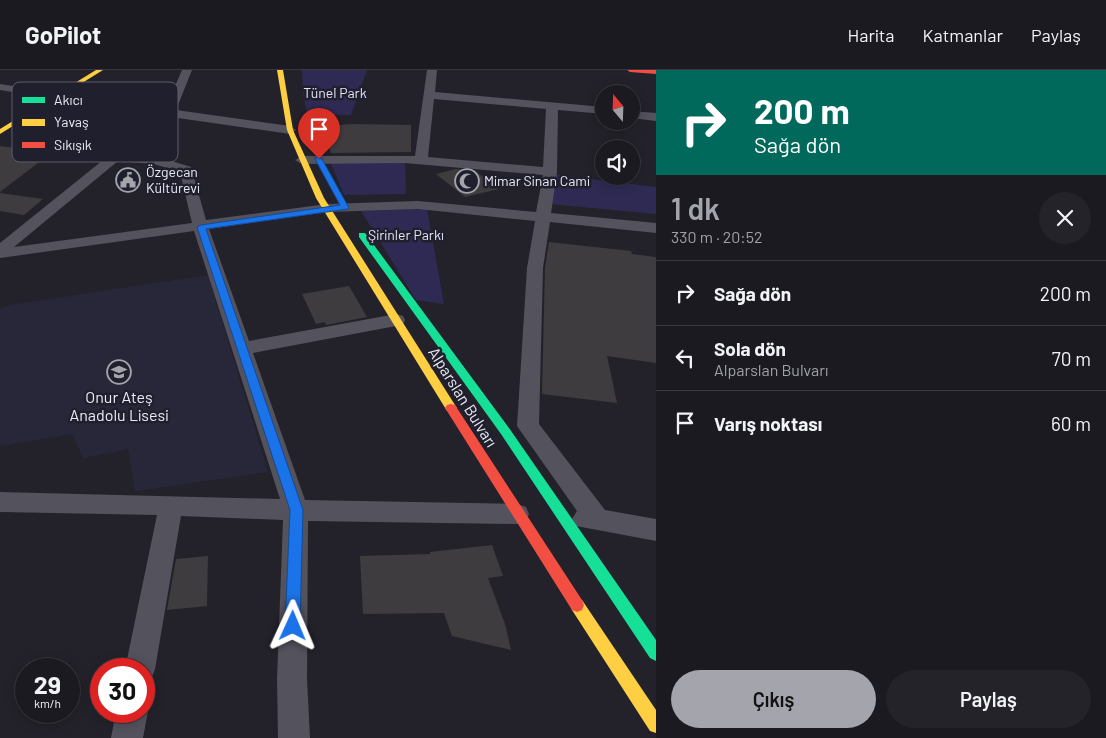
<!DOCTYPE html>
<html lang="tr">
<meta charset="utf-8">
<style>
:root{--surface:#1a1a20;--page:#232329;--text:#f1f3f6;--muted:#9fa1a5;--line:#38383e;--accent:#a4a4ad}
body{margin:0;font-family:Barlow,sans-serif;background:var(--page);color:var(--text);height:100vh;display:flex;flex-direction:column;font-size:19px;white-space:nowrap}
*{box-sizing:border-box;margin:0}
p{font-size:16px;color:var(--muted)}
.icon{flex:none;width:28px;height:28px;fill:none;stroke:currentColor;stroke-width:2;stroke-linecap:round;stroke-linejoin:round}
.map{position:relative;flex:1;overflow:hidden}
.details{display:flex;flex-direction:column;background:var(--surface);width:450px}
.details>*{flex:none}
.hud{background:#00695c;color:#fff;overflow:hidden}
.needle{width:32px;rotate:341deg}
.buttons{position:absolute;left:595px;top:15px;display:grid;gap:10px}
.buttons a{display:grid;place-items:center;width:45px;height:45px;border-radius:50%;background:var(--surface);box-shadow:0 2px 12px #0003,0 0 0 1px var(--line);font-size:25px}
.speed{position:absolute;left:15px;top:588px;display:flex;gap:10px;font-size:25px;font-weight:700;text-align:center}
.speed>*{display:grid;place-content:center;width:65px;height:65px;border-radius:50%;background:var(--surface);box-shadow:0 2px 12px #0003,0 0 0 1px var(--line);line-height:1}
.speed small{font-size:12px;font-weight:400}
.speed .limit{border:8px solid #d22;background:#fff;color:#111}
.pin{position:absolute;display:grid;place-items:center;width:42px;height:42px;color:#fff;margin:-51px -21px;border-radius:50% 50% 50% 0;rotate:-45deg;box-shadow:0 0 5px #0007}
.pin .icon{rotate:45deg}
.me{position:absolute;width:55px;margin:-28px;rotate:1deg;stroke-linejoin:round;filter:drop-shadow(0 0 4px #0008)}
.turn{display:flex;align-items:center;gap:18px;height:105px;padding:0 15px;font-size:22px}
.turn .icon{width:65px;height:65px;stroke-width:2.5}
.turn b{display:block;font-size:35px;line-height:42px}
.round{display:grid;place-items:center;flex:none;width:52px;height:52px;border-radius:26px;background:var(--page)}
.head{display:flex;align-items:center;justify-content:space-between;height:85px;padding:0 15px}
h1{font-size:30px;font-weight:600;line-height:38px;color:var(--accent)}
.cta{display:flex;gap:10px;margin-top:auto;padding:10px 15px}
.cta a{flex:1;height:58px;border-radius:30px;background:var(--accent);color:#111;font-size:20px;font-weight:600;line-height:58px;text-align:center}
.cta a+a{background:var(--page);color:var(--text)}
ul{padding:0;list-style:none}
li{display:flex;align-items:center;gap:15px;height:65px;padding:0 15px;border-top:1px solid var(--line)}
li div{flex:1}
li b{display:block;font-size:19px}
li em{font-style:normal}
header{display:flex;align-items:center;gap:30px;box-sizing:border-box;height:70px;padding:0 25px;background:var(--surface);border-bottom:1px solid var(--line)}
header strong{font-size:24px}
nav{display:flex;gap:28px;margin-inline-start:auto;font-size:18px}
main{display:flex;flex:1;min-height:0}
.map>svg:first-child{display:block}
</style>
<header>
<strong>GoPilot</strong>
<nav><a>Harita</a><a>Katmanlar</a><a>Paylaş</a></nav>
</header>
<main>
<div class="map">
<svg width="656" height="668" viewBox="0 0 656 668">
<rect width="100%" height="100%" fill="#23222a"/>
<path fill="#28273a" d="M 208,205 L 268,402 L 135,421 L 128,379 L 83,388 L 72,364 L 0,376 L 0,239 L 10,235 Z"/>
<path fill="#2e2a53" d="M 302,0 L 367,0 L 351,45 L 307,45 L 303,21 Z
M 329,89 L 405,89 L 406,124 L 344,125 Z
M 551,104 L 656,117 L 656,144 L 550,134 Z
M 427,139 L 444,234 L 416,230 L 361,141 Z"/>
<path fill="#3e3c3e" d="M 355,54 L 411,55 L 411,82 L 331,83 L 321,56 Z
M 0,76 L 51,83 L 0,122 Z
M 456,99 L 475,101 L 499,119 L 465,127 L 436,104 Z
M 0,123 L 43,129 L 24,145 L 0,141 Z
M 549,172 L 631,181 L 632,184 L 656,187 L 656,293 L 607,286 L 617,333 L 542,324 L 545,198 Z
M 349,216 L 367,247 L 326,255 L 325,252 L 316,254 L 302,224 Z
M 492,475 L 503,506 L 488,508 L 506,557 L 511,580 L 452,566 L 444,543 L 363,544 L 360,486 L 430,484 L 430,482 Z
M 208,486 L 207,536 L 167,540 L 176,489 Z"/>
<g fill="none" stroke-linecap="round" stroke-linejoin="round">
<path fill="#53525d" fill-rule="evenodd" d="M 182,0 L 192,0 L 176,40 L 290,56 L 296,60 L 290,64 L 171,47 L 127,84 L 155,86 L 191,97 L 206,150 L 327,134 L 418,131 L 536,142 L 543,105 L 405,93 L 302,94 L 295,90 L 302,86 L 415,86 L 427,0 L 437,0 L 435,22 L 604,37 L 604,44 L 558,40 L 557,102 L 551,143 L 656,153 L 656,163 L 550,152 L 543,198 L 539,354 L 605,440 L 656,449 L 656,471 L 576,456 L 572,449 L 577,441 L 517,356 L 527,198 L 535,151 L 418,139 L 327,142 L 209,159 L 249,271 L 396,244 L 403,246 L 405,250 L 403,254 L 396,256 L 253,283 L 305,430 L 517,434 L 526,437 L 529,444 L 526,451 L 517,454 L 308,451 L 307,609 L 310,668 L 278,668 L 277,609 L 283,450 L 181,446 L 155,599 L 151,610 L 144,612 L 144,599 L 125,599 L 157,445 L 0,442 L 0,422 L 280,429 L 194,161 L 0,188 L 0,173 L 159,45 L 0,20 L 0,14 L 165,39 ZM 434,29 L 546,39 L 543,97 L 428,87 ZM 118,91 L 154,94 L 180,102 L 192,153 L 14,177 Z
M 631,41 L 656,43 L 656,51 L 631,48 Z
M 144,632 L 148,641 L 143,668 L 111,668 L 116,641 L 144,641 Z"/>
<path fill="#16e098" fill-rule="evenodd" d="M 359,163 L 365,163 L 509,358 L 656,570 L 656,591 L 650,588 L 501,364 L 359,167 Z"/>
<path fill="#ffcf43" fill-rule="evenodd" d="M 96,0 L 103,0 L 0,64 L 0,59 Z
M 277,0 L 283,0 L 293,60 L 324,128 L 455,335 L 457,338 L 455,341 L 447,341 L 316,128 L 287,60 Z
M 577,528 L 582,530 L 656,640 L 656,663 L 650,661 L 572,540 L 570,535 L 572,530 Z"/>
<path fill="#f24e42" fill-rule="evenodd" d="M 627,0 L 656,0 L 656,4 L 630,2 Z
M 451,334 L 455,335 L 582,530 L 584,535 L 582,540 L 577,542 L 572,540 L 447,341 L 445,338 L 447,335 Z"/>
</g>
<path fill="#1a73e8" stroke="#114b97" d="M 316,87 L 322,89 L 349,138 L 348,139 L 206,159 L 303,440 L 300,556 L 298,561 L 293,563 L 287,561 L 285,556 L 290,440 L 197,157 L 201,155 L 340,135 L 315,89 Z"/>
<defs>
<g id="civic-ring" transform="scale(1.25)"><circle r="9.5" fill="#201f2d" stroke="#a4a4ad" stroke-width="1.5"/><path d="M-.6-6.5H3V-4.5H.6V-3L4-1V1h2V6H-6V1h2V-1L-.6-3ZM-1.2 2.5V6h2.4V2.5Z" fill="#a4a4ad"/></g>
<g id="mosque-ring" transform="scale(1.25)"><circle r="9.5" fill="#201f2d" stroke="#a4a4ad" stroke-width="1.5"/><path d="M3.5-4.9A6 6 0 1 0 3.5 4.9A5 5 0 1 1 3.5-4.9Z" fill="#a4a4ad"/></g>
<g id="school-ring" transform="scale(1.25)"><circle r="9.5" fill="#201f2d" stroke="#a4a4ad" stroke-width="1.5"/><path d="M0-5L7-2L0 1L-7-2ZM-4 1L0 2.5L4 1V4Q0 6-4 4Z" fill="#a4a4ad"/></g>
</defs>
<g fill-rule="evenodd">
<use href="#civic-ring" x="128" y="110"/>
<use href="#mosque-ring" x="467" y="111"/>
<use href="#school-ring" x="119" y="302"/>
</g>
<g text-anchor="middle" stroke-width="5" stroke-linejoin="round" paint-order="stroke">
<g font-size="14" fill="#e2e2f8" stroke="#201f2d">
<text x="335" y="28">Tünel Park</text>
<text x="406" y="170">Şirinler Parkı</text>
</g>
<g font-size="14" fill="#eaeaf4" stroke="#201f2d" text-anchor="start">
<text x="146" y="107">Özgecan<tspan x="146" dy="16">Kültürevi</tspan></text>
<text x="484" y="116">Mimar Sinan Cami</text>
</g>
<g font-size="16" fill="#eaeaf4" stroke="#201f2d">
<text x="119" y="333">Onur Ateş<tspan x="119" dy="18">Anadolu Lisesi</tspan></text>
</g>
<g font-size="16" fill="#eaeaf4" stroke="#201f2d">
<text transform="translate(463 327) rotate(58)" y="6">Alparslan Bulvarı</text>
</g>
</g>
<rect x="12" y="12" width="166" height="80" rx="8" fill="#201f2d" stroke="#5d5c69" stroke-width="1"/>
<rect x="22" y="27" width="23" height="6" fill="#16e098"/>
<rect x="22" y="49" width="23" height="7" fill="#ffcf43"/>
<rect x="22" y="72" width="23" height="6" fill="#f24e42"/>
<g font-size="14" fill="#eaeaf4">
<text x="54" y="35">Akıcı</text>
<text x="54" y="57">Yavaş</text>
<text x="54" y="80">Sıkışık</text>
</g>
</svg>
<div class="buttons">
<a><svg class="needle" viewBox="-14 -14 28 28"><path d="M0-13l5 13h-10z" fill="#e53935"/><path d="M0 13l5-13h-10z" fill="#9fa1a5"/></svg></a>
<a><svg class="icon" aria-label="sound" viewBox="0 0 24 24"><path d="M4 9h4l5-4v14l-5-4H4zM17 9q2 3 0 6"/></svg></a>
</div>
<div class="speed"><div>29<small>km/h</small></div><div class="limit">30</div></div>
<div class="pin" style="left:319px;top:89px;background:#d93025"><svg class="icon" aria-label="arrive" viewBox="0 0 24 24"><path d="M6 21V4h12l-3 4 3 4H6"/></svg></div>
<svg class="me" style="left:293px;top:556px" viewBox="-20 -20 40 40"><path d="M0-17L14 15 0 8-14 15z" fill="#1a73e8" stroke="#fff" stroke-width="4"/></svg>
</div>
<section class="details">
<div class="hud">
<div class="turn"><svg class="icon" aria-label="right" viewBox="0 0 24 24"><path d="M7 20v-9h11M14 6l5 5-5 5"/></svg><div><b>200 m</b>Sağa dön</div></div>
</div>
<div class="head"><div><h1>1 dk</h1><p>330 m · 20:52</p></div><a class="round"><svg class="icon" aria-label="close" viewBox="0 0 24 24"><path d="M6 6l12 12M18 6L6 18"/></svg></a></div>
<ul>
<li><svg class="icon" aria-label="right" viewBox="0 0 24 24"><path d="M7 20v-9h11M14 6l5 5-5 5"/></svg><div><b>Sağa dön</b></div><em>200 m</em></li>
<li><svg class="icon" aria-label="left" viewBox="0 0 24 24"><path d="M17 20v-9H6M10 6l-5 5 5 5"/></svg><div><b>Sola dön</b><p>Alparslan Bulvarı</p></div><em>70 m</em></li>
<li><svg class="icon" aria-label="arrive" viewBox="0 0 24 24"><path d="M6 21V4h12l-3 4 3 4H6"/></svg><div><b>Varış noktası</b></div><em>60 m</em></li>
</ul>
<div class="cta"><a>Çıkış</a><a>Paylaş</a></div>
</section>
</main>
